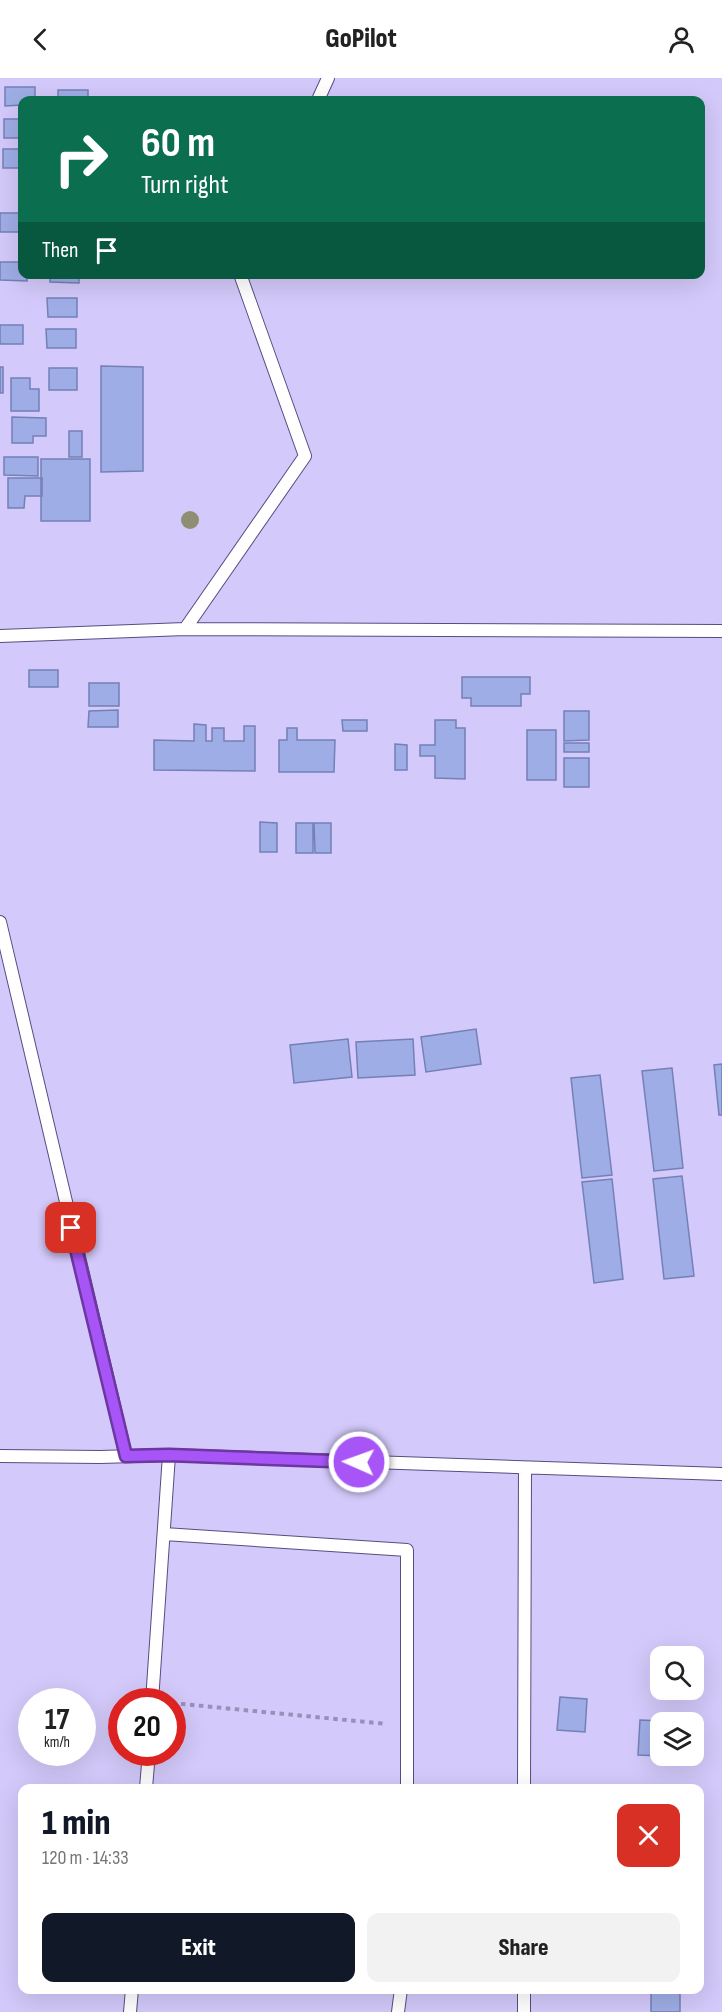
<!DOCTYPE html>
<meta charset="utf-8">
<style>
:root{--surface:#fff;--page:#f2f2f2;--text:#222;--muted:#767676;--accent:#111827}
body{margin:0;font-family:"Sofia Sans Condensed",sans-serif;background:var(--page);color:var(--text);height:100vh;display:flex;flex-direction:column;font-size:22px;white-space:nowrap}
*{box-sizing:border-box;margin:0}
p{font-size:20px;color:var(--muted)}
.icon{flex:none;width:33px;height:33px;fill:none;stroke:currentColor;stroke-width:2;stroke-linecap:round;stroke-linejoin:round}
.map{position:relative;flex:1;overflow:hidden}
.drawer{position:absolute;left:18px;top:1706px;width:686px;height:210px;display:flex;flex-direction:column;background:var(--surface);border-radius:12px;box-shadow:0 6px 24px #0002}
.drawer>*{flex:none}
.hud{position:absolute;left:18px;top:18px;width:687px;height:183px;border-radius:12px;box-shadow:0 6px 24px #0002;background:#0b6e4f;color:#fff;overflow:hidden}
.fabs{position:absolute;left:650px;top:1568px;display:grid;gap:12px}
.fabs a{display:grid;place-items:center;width:54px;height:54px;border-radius:12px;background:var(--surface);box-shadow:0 6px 24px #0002;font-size:30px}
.speed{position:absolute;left:18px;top:1610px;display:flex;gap:12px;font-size:30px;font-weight:700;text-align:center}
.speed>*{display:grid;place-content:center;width:78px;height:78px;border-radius:50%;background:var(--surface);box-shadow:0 6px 24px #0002;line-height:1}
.speed small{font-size:15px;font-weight:400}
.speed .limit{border:9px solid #d22;background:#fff;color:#111}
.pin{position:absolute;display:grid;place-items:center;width:51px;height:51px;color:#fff;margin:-26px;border-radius:12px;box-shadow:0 3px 9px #0006}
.me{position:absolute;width:66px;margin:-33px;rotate:272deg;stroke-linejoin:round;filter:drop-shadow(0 0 4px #0008)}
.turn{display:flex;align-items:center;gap:21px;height:126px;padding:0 24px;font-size:27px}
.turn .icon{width:78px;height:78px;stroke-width:2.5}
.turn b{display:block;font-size:42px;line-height:51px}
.then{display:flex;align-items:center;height:57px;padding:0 24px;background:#0003;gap:12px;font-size:22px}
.round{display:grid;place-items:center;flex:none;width:63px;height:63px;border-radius:12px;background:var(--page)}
.summary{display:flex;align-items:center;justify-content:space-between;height:102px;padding:0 24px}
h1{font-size:36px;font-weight:800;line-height:45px;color:var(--accent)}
.primary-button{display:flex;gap:12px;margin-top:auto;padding:12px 24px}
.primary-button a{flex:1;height:69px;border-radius:12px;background:var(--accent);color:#fff;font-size:24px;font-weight:800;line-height:69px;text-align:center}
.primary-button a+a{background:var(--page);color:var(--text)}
header{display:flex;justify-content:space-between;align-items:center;height:78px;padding:0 24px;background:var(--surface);font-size:27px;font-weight:800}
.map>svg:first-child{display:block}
</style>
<header><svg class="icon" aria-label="back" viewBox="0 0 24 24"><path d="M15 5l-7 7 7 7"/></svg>GoPilot<svg class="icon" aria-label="person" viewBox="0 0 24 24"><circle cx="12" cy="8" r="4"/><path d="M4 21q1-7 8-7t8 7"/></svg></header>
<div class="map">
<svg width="722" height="1934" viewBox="0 0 722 1934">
<rect width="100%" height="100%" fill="#d3c9fa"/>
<path fill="#9fade6" stroke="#7480b6" stroke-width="1.5" d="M 5,9 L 35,9 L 35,22 L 22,22 L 22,27 L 5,28 Z
M 58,12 L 88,12 L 88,22 L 58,22 Z
M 4,41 L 22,41 L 22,60 L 4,60 Z
M 3,71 L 22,71 L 22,90 L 3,90 Z
M 0,135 L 22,135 L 22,154 L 0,154 Z
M 0,184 L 22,184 L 22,196 L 27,196 L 27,203 L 0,202 Z
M 50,196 L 79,196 L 79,205 L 50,204 Z
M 47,220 L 77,220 L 77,239 L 48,239 Z
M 0,247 L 23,247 L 23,266 L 0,266 Z
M 46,251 L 76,251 L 76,270 L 47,270 Z
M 101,288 L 143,289 L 143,393 L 101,394 Z
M 0,289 L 3,289 L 3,315 L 0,315 Z
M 49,290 L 77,290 L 77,312 L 49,312 Z
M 11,300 L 30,300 L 30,311 L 39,311 L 39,333 L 11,333 Z
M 12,339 L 46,340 L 46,358 L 33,358 L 33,365 L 12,365 Z
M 69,353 L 82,353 L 82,379 L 69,379 Z
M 4,379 L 38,379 L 38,398 L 4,397 Z
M 41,381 L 90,381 L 90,443 L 41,443 Z
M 8,400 L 42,400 L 42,418 L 25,418 L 24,430 L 8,430 Z
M 29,592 L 58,592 L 58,609 L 29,609 Z
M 462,599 L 530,599 L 530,616 L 521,616 L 521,628 L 471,628 L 471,620 L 462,620 Z
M 89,605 L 119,605 L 119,628 L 89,628 Z
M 118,632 L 118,649 L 88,649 L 89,633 Z
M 564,633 L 589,633 L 589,662 L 564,663 Z
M 342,642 L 367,642 L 367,653 L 343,653 Z
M 435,642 L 456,642 L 456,650 L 465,650 L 465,701 L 435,700 L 435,678 L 420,678 L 420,667 L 435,667 Z
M 194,646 L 206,647 L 206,663 L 212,663 L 212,650 L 224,650 L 224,663 L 244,663 L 244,648 L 255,648 L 255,693 L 154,692 L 154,662 L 194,663 Z
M 287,650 L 297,650 L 297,662 L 335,662 L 334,694 L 279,694 L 279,662 L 287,662 Z
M 527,652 L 556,652 L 556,702 L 527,702 Z
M 564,665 L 589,665 L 589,674 L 564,674 Z
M 395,666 L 407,667 L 407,692 L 395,692 Z
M 564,680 L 589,680 L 589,709 L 564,709 Z
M 260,744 L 277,745 L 277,774 L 260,774 Z
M 296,745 L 313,745 L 313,775 L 296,775 Z
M 314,745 L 331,745 L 331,775 L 315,775 Z
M 476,951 L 481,986 L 426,994 L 421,959 Z
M 348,961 L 352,999 L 294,1005 L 290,967 Z
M 413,961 L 415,997 L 358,1000 L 356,964 Z
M 722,986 L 722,1037 L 719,1037 L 714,987 Z
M 672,990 L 683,1090 L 654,1093 L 642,993 Z
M 600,997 L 612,1097 L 582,1100 L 571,1000 Z
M 682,1098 L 694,1198 L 664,1201 L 653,1101 Z
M 612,1101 L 623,1201 L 594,1205 L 582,1104 Z
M 560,1619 L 587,1621 L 585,1654 L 557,1652 Z
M 640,1642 L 663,1643 L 660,1644 L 661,1678 L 638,1677 Z
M 651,1911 L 680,1911 L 680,1934 L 651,1934 Z"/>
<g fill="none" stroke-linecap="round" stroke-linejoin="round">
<g stroke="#594c80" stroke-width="14">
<path id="service" d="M 318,22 L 328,0
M 185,551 L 305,378 L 240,196
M 0,558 L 185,551 L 722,553
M 0,844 L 126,1378
M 0,1378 L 100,1379 L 169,1377 L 722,1396
M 164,1456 L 407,1472 L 407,1710
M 152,1623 L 169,1377
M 146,1710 L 149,1674
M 524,1710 L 525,1390
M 130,1934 L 132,1911
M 398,1934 L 401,1911
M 524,1934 L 524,1911"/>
</g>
<path stroke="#9890b8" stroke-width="4" stroke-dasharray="4.5 4.5" stroke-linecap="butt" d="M 172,1625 L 387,1646"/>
<use href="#service" stroke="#fff" stroke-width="12"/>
</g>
<circle fill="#8f8e74" cx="190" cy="442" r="9"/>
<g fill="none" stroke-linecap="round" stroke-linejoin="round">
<g stroke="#6d37a1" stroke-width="15">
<path id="route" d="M 71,1150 L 126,1378 L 169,1377 L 359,1384"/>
</g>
<use href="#route" stroke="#a855f7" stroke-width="10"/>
</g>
</svg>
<div class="fabs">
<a><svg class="icon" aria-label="search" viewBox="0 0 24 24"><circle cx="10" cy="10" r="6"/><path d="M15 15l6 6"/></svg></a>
<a><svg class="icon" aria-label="layers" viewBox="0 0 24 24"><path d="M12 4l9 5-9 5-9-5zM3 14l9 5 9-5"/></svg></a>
</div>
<div class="speed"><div>17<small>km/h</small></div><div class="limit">20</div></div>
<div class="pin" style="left:71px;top:1150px;background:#d93025"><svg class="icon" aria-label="arrive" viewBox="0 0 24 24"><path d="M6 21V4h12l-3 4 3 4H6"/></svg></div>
<svg class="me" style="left:359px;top:1384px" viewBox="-20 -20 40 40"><circle r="17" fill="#a855f7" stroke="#fff" stroke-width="3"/><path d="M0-11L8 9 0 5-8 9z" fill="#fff"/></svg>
<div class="hud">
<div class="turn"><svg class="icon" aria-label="right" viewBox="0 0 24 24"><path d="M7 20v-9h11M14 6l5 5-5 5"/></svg><div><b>60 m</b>Turn right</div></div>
<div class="then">Then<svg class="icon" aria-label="arrive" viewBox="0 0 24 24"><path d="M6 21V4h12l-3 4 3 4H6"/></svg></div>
</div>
<section class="drawer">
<div class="summary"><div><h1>1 min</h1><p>120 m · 14:33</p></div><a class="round" style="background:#d93025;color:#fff"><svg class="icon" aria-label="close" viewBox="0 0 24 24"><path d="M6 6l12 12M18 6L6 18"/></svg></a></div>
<div class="primary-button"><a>Exit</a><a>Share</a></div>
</section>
</div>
